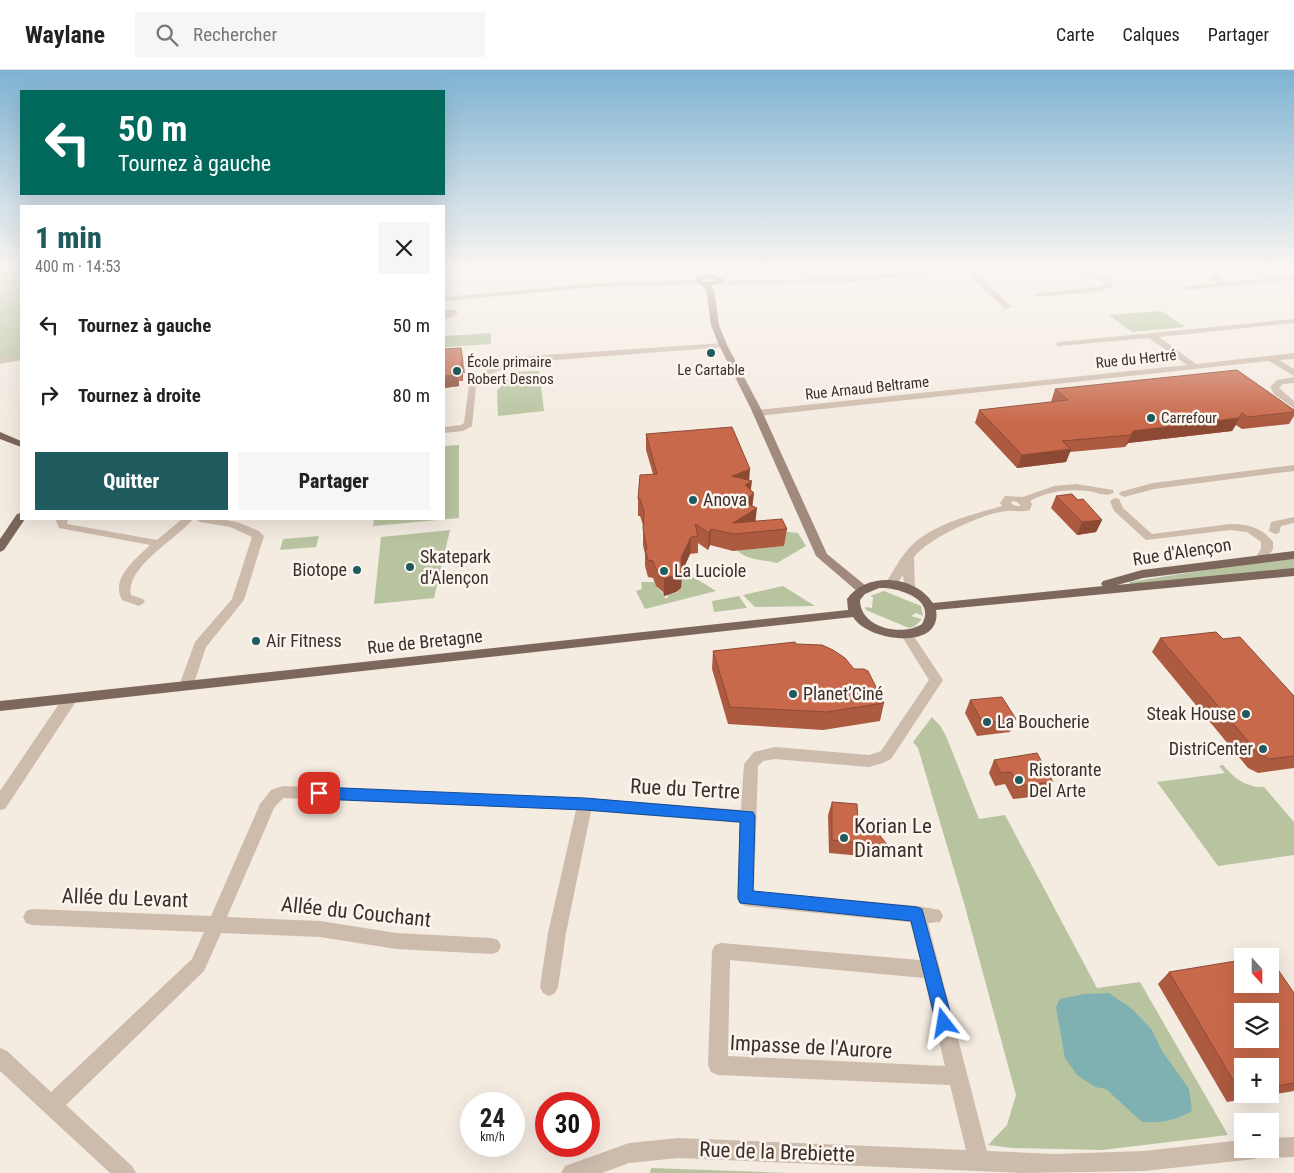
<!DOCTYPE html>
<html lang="fr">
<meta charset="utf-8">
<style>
:root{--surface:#fff;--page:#f6f6f6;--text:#222;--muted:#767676;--line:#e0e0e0;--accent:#1f5a5e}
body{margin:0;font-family:"Roboto Condensed",sans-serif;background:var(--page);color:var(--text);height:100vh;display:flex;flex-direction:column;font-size:19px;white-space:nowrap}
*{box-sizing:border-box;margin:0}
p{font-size:16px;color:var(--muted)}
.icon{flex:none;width:28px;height:28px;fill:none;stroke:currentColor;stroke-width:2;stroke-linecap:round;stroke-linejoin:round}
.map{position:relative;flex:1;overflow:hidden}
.drawer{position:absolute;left:20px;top:135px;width:425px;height:315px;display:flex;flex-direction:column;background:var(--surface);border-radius:0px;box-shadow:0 5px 20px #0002}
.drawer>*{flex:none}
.guide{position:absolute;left:20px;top:20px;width:425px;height:105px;border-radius:0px;box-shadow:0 5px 20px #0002;background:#00695c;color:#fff;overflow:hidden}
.needle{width:32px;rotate:159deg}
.tools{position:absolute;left:1234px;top:878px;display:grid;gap:10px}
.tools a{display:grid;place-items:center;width:45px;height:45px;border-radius:0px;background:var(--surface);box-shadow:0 5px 20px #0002;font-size:25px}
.speed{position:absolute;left:460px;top:1022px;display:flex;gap:10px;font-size:25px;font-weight:700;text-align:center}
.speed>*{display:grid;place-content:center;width:65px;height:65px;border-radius:50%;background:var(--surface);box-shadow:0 5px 20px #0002;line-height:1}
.speed small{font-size:12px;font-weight:400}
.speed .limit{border:8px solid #d22;background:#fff;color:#111}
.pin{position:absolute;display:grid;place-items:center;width:42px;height:42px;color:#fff;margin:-21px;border-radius:10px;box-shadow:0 2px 8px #0006}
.me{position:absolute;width:55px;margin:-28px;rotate:346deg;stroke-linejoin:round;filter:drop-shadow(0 0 4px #0008)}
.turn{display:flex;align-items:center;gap:18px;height:105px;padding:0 15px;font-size:22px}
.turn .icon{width:65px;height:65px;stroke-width:2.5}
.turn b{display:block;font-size:35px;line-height:42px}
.round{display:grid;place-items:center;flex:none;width:52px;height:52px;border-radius:0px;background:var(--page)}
.overview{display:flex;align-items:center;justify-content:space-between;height:85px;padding:0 15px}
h1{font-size:30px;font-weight:800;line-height:38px;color:var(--accent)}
.action{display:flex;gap:10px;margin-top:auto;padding:10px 15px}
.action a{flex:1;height:58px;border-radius:0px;background:var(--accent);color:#fff;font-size:20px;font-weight:800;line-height:58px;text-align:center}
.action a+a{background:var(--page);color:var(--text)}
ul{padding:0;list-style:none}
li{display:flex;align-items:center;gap:15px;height:70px;padding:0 15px}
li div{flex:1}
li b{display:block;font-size:19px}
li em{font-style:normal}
header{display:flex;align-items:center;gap:30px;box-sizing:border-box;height:70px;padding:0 25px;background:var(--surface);border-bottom:1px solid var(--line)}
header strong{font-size:24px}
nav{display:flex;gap:28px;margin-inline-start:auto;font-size:18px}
.search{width:350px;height:45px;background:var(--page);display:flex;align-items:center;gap:12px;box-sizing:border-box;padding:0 18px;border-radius:0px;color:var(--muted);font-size:19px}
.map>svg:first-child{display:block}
</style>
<header>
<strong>Waylane</strong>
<div class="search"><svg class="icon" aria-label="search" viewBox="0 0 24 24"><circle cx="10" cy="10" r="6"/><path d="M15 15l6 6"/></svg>Rechercher</div>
<nav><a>Carte</a><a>Calques</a><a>Partager</a></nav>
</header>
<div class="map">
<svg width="1294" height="1103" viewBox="0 0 1294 1103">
<rect width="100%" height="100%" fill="#f4ebe1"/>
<path fill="#b8c4a0" d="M 0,197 L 21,197 L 21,225 L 0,230 Z
M 21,226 L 21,286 L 0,289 L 0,231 Z
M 1161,241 L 1186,257 L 1132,262 L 1109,245 Z
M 491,263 L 491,274 L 445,277 L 445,266 Z
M 539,301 L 544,341 L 498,346 L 497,320 L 515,302 Z
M 459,375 L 459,448 L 373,456 L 374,449 L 444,449 L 444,376 Z
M 450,460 L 434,528 L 374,534 L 381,467 Z
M 780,461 L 798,463 L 806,476 L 777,493 C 765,490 745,490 737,480 L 784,476 Z
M 319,466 L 316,477 L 280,480 L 283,469 Z
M 1294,489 L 1294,500 L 1131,515 L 1129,512 L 1232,496 Z
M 682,500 L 716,521 L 645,539 L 636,521 L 642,519 L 641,512 L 654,512 C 657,519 663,521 665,528 L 668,528 L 667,524 L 676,523 L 681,518 L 680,505 Z
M 783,516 L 815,536 L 755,537 L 743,525 Z
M 884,521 L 921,536 L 923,546 L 916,543 L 911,546 L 922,549 L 915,556 L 909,558 L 866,540 L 865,537 L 872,538 L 873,527 L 870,526 Z
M 739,526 L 747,538 L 714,542 L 712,531 Z
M 932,647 L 941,657 L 946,666 L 979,749 L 1005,745 L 1097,918 L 1140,912 L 1228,1065 L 1102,1080 L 1012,1078 L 988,1075 L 1007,1055 L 1016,1025 L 964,833 L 918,678 L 913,672 Z
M 1223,695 C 1234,708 1246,718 1264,717 L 1294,752 L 1294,785 L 1218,796 L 1157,712 L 1225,703 L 1219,696 Z
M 651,1098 L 788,1103 L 650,1103 Z"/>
<path fill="#7fb0b2" d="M 1109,923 L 1132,939 L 1152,960 L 1162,981 L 1189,1019 L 1192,1041 C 1175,1051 1161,1053 1142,1052 L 1106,1019 L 1095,1017 L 1077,1005 L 1065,988 L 1056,937 L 1060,929 L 1084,924 Z"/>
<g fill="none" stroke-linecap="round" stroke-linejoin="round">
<path fill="#cdbbac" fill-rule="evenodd" d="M 478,197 L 513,197 L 448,204 L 444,202 L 448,200 Z
M 946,197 L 971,197 L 1012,237 L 1005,239 L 964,200 L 854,212 L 718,215 L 714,213 L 718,211 L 854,208 Z
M 1069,197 C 1083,197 1103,203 1113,213 L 1113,217 L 1098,222 L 1036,227 L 1035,225 L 1039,223 L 1105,216 L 1102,212 Z
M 1203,197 L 1211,197 L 1219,203 L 1216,206 L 1226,212 L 1294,206 L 1294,210 L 1185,220 L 1184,218 L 1188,216 L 1217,213 L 1209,209 L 1211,203 Z
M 698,210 L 701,210 L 701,214 L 599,217 L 444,231 L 444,227 L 599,213 Z
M 21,223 L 21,227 L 0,232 L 0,228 Z
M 444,240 L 455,240 L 458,244 L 444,250 L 444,245 L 446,244 L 444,244 Z
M 1294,249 L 1294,253 L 1159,267 L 1196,294 L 1294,283 L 1294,289 L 1279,290 L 1294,299 L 1294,306 L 1269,291 L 757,346 L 752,343 L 757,340 L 1187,295 L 1149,268 L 1059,276 L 1055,274 L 1059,272 Z
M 723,273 L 726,273 L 726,277 L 529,292 C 509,295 491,301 476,317 L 472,356 L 463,361 L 444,363 L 444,357 L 461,355 L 464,353 L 469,314 C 486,297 506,291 529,286 Z
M 21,285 L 21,290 L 0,294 L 0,288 Z
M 1294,307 L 1294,313 L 1283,314 L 1279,318 L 1294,331 L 1294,338 L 1275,325 L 1270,317 L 1277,310 Z
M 1294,395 L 1294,401 L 1154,419 L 1124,427 L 1119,424 L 1120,422 L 1153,413 Z
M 1076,414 L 1113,420 L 1114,422 C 1108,428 1096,422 1088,421 C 1068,419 1048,421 1030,431 L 1032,434 L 1030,440 C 1021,443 1015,440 1007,441 C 983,443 929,468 914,487 L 915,519 L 913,522 L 905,522 L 903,505 L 895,517 L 887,517 L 885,514 C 893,502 900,488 909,478 C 932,454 971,445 1002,436 L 1000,433 L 1005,426 L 1023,427 L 1054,416 ZM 1012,431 L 1017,432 L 1021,436 L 1016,436 L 1011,433 Z
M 1115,428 L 1119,429 L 1123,438 L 1152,464 L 1230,454 C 1247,454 1262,457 1273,472 L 1273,479 L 1265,491 L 1257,491 L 1255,488 L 1261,479 L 1261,472 L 1247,462 L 1230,460 L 1146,470 L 1114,441 L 1110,431 Z
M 1294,447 L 1294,453 L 1281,456 L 1279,463 L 1275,464 L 1269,461 L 1271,452 Z
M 57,449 L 68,449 L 67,454 L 157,470 L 182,449 L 193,449 C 178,468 125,497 131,525 L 143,529 L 145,532 L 139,536 L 122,530 C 110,508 136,489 150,475 L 59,458 L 56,451 Z
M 195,449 L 220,449 L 237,452 L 259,461 L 264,466 L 244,530 L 206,577 L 193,616 L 191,620 L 181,620 L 179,616 L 195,572 L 232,529 L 252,467 L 230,457 L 200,452 Z
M 907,561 L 911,562 L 943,610 L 891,689 L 883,693 L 869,697 L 775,689 L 763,691 L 758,696 L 754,821 L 917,836 L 940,840 L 943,846 L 940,852 L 928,853 L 987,1081 L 1055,1084 L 1144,1081 L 1242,1070 L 1242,1079 L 1270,1079 L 1270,1068 L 1294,1067 L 1294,1087 L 1270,1088 L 1263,1085 L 1255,1089 L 1144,1101 L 1021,1103 L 678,1088 L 629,1093 L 602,1103 L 561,1103 L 565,1096 L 629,1073 L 678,1068 L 966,1080 L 950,1015 L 718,1005 L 711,1002 L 708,995 L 712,881 L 715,875 L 721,873 L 920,890 L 910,852 L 745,836 L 739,833 L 737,828 L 740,753 L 591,741 L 566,863 L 558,917 L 555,923 L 549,926 L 543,923 L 540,917 L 548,863 L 576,740 L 283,728 L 274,738 L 227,847 L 320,851 L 396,863 L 492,868 L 498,870 L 501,876 L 498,882 L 492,884 L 396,879 L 320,867 L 221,863 L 204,901 L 66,1035 L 132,1096 L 136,1103 L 110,1103 L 0,1001 L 0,978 L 7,981 L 51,1022 L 192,889 L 204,862 L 32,855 L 26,853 L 23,847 L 26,841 L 32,839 L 211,846 L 260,734 L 271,720 L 283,716 L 585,728 L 741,740 L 744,694 L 754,682 L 775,677 L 869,685 L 881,681 L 929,610 L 901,565 ZM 730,890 L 924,908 L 945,996 L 728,986 Z
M 70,624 L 75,625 L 77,629 L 75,633 L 5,739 L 0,740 L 0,721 L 65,625 Z"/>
<path fill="#a18a7d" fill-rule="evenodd" d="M 699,204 L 714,204 L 724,210 L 720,213 L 711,216 L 714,220 L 719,255 L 727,275 L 761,339 L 827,484 L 866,516 L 868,519 L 866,522 L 858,522 L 816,486 L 751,339 L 719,275 L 711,255 L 706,220 L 702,216 L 693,211 ZM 704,208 L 715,210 L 709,212 L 702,211 Z"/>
<path fill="#7d675c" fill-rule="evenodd" d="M 0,362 L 21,371 L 21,377 L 0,369 Z
M 21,443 L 21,449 L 25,449 L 4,480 L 0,482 L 0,469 L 17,444 Z
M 1294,481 L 1294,489 L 1143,508 L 1117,515 L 1294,498 L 1294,506 L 936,540 C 943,581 868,572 853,547 L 0,641 L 0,631 L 848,540 L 847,529 C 866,501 915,505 933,533 L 1103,516 L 1101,514 L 1103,511 L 1142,500 ZM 879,518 C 896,517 937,528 922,554 C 902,567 860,558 860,530 L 865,524 Z"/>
</g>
<path fill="#ac5a40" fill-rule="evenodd" d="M 461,278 L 465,303 L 463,303 L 463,311 L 459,311 L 459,316 L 444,318 Z
M 1055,319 L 1294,340 L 1294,346 L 1289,354 L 1242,359 L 1236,355 L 1232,361 L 1128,373 L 1125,377 L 1070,382 L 1066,392 L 1017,398 L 975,353 L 979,340 L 1051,332 Z
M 646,364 L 749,410 L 752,436 L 755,451 L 787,459 L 784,476 L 733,481 L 710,475 L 708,480 L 698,473 L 698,483 L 690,484 L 682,502 L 681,518 L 676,522 L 664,526 L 663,522 L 656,516 L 653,508 L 648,507 L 645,496 L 645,484 L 643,475 L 643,455 L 640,446 L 638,446 L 638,429 L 653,404 L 646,380 Z
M 1056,426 L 1078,430 L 1102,450 L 1096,462 L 1077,465 L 1051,438 Z
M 1160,568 L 1223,569 L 1294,626 L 1294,698 L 1258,703 L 1248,698 L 1152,582 Z
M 796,574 L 854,599 L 884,633 L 880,651 L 823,660 L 728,654 L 712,599 L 713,581 Z
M 970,630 L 1016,649 L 1010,662 L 977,666 L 965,643 Z
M 994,690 L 1053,712 L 1047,725 L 1013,729 L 1005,714 L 995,716 L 989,703 Z
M 832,732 L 858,754 L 862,760 L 888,776 L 884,788 L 829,783 L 828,745 Z
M 1169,902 L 1294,923 L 1294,1021 L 1227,1032 L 1158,914 ZM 1242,996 L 1270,996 L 1270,1024 L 1242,1024 Z"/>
<path fill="#8c4a34" d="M 461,292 L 463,303 L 463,311 L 461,300 Z
M 457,300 L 459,316 L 444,318 L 444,306 Z
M 1242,343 L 1232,361 L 1128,373 L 1125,377 L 1133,361 Z
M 1071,379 L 1066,392 L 1017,398 L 1022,385 Z
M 750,399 L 749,413 L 752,411 L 750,426 L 754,423 L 752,440 L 757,438 L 755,455 L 734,464 L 732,406 Z
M 1102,450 L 1096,462 L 1077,465 L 1082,452 Z
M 711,459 L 710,475 L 708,480 L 709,463 Z
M 691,467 L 690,484 L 682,502 L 681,518 L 676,522 L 664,526 L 664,509 Z"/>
<path fill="#c8694b" stroke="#8c4a34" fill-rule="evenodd" d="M 461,278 L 463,292 L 461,292 L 461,300 L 457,300 L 457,305 L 444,306 L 444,279 Z
M 1237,300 L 1294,340 L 1294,342 L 1248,347 L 1242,343 L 1239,348 L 1133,361 L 1131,365 L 1062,371 L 1071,379 L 1022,385 L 979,340 L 1068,330 L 1055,319 Z
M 732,357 L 750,399 L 732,406 L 752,411 L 745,415 L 754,423 L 743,432 L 757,438 L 733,453 L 782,449 L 787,459 L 734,464 L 711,459 L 709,463 L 695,454 L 698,466 L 691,467 L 681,488 L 682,501 L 676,505 L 664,509 L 663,505 L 656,499 L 653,491 L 648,490 L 645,479 L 647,479 L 643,458 L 644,442 L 640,429 L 638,429 L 640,405 L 657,404 L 646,364 Z
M 1072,424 L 1078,430 L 1083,429 L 1102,450 L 1082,452 L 1056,426 Z
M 1216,562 L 1223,569 L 1240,567 L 1294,626 L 1294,686 L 1269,689 L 1259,684 L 1160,568 Z
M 795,572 L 796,574 L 822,575 L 833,580 L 845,588 L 854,599 L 864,599 L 868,601 L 884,633 L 827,642 L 730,637 L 713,581 Z
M 1002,627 L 1016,649 L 983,653 L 970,630 Z
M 1037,683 L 1053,712 L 1019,716 L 1011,702 L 1001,703 L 994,690 Z
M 832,732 L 857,734 L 858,754 L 861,753 L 862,760 L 878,763 L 888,776 L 832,770 Z
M 1270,888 L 1294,923 L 1294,1013 L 1270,1017 L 1270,996 L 1242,996 L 1242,1022 L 1240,1022 L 1169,902 L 1242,890 L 1242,914 L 1270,914 ZM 1242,941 L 1270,941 L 1270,969 L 1242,969 Z"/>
<linearGradient id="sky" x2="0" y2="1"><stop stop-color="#7eb2d2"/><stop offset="0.56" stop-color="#faf6f2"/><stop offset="1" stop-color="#faf6f2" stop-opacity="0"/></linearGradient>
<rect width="1294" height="352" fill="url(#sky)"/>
<path fill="#1a73e8" stroke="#114b97" d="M 319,717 L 585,728 L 753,742 L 755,746 L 753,821 L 917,837 L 922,839 L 953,953 L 950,959 L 944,961 L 938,959 L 936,953 L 911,851 L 740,833 L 738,828 L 740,752 L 585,740 L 319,729 L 314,727 L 312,723 L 314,719 Z"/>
<g fill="#1f5a5e" stroke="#fbf5ee" stroke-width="2">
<circle cx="711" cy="283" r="5"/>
<circle cx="457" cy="301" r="5"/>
<circle cx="1151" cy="348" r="5"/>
<circle cx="693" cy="430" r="5"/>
<circle cx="410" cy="497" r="5"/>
<circle cx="357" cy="500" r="5"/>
<circle cx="664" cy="501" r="5"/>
<circle cx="256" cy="571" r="5"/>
<circle cx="793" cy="624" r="5"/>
<circle cx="1246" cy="644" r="5"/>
<circle cx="987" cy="652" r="5"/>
<circle cx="1263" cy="679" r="5"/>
<circle cx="1019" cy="710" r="5"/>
<circle cx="844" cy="768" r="5"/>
</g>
<g text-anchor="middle" stroke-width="5" stroke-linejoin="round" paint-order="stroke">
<g font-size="15" fill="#3b302b" stroke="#fbf5ee">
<text transform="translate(1136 289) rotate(-6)" y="5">Rue du Hertré</text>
<text transform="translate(867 318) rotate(-6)" y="5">Rue Arnaud Beltrame</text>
</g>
<g font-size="15" fill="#3b302b" stroke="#fbf5ee" text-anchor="start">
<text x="467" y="297">École primaire<tspan x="467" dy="17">Robert Desnos</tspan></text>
<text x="711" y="305" text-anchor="middle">Le Cartable</text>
<text x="1161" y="353">Carrefour</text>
</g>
<g font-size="18" fill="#3b302b" stroke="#fbf5ee" text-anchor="start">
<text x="703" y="436">Anova</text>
<text x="420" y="493">Skatepark<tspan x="420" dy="21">d'Alençon</tspan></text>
<text x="347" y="506" text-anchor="end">Biotope</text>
<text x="674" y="507">La Luciole</text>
<text x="266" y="577">Air Fitness</text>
<text x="803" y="630">Planet’Ciné</text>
<text x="1236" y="650" text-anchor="end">Steak House</text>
<text x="997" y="658">La Boucherie</text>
<text x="1253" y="685" text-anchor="end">DistriCenter</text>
<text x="1029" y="706">Ristorante<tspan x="1029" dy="21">Del Arte</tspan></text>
</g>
<g font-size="18" fill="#3b302b" stroke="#fbf5ee">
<text transform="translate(1182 482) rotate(-9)" y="6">Rue d'Alençon</text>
<text transform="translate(425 572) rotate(-6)" y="6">Rue de Bretagne</text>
</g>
<g font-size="21" fill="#3b302b" stroke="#fbf5ee">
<text transform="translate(685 719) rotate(3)" y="7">Rue du Tertre</text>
<text transform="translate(125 828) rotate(2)" y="7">Allée du Levant</text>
<text transform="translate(356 842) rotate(6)" y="7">Allée du Couchant</text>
<text transform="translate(811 977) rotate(3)" y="7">Impasse de l'Aurore</text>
<text transform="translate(777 1082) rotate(2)" y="7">Rue de la Brebiette</text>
</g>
<g font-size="21" fill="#3b302b" stroke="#fbf5ee" text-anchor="start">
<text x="854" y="763">Korian Le<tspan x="854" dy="24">Diamant</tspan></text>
</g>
</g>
</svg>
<div class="tools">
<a><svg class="needle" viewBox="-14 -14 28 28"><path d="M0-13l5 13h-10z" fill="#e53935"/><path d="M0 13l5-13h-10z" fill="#767676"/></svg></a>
<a><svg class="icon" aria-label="layers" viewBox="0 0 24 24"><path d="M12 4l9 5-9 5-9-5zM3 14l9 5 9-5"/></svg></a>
<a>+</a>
<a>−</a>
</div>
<div class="speed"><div>24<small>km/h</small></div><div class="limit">30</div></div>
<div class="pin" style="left:319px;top:723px;background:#d93025"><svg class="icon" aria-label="arrive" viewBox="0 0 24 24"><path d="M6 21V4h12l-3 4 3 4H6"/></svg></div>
<svg class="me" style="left:944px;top:953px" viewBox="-20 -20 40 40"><path d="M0-17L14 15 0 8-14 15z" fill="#1a73e8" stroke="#fff" stroke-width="4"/></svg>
<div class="guide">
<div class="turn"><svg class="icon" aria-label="left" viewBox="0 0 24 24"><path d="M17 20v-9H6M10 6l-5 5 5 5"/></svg><div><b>50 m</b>Tournez à gauche</div></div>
</div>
<section class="drawer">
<div class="overview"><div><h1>1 min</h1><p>400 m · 14:53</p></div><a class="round"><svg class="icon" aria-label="close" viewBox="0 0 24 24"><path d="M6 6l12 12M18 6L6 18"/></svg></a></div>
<ul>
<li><svg class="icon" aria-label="left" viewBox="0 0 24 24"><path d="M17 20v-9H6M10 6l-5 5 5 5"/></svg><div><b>Tournez à gauche</b></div><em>50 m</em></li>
<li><svg class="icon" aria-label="right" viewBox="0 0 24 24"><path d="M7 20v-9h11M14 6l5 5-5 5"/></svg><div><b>Tournez à droite</b></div><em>80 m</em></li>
</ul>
<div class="action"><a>Quitter</a><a>Partager</a></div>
</section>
</div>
